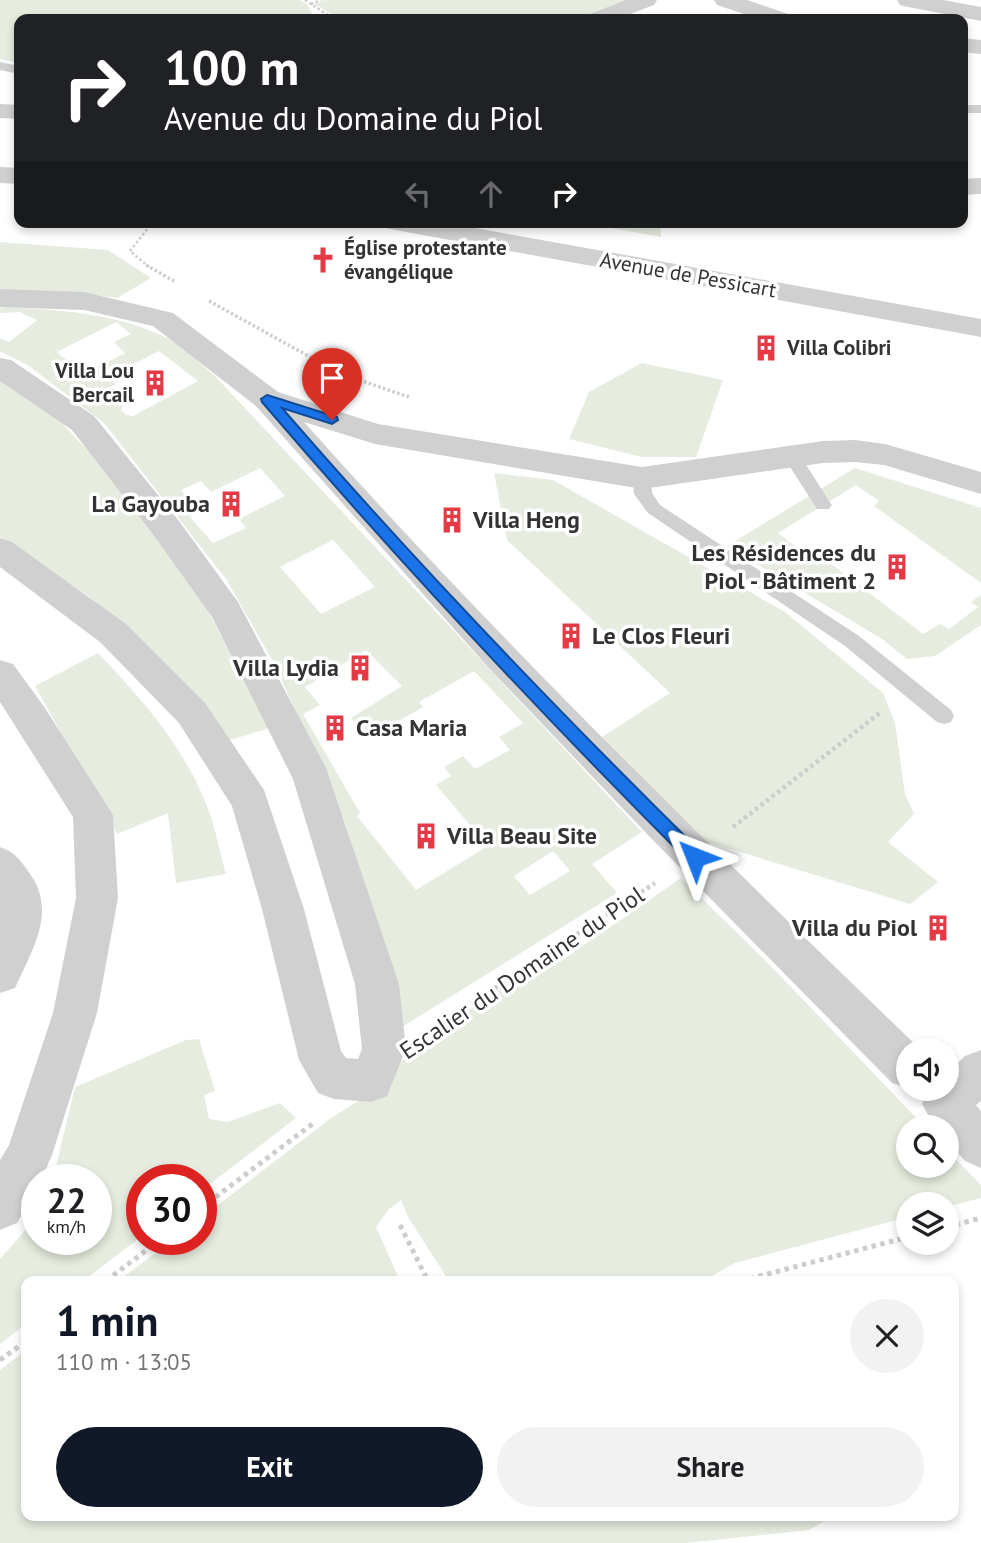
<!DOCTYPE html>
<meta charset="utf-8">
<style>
:root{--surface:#fff;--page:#f2f2f2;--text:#202124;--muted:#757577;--accent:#111827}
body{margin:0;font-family:"PT Sans",sans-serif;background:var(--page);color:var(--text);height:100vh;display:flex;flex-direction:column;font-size:26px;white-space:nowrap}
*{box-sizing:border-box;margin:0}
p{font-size:23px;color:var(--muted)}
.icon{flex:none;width:38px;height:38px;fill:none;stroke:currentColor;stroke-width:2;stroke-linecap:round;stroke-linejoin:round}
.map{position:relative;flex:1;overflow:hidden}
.sheet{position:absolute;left:21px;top:1276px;width:938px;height:245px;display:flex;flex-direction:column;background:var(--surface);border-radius:14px;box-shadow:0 4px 10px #0003}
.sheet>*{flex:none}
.hud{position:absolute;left:14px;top:14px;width:954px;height:214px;border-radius:14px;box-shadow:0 4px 10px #0003;background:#202124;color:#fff;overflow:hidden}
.fabs{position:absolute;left:896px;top:1038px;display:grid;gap:14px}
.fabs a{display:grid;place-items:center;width:63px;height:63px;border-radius:50%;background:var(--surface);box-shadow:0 4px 10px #0003;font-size:35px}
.speed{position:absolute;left:21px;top:1164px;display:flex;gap:14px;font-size:35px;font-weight:700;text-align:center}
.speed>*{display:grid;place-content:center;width:91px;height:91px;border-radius:50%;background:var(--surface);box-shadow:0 4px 10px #0003;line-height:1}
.speed small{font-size:18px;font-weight:400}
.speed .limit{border:10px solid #d22;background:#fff;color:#111}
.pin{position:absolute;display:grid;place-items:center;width:60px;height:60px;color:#fff;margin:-72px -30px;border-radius:50% 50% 50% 0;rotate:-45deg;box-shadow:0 0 7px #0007}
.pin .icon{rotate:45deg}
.me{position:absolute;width:77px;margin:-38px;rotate:315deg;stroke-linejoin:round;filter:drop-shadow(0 0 5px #0008)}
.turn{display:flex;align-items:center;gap:24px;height:147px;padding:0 35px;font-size:32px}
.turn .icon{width:91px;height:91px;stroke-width:2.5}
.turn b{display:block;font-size:49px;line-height:60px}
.lanes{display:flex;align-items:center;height:66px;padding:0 35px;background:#0003;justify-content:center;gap:35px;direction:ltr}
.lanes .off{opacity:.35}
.round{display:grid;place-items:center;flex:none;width:74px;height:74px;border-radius:37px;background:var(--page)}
.headline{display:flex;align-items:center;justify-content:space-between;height:119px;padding:0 35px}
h1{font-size:42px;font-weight:700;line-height:52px;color:var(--accent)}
.action{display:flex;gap:14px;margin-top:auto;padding:14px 35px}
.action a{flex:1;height:80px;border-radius:42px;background:var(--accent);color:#fff;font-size:28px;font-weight:700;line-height:80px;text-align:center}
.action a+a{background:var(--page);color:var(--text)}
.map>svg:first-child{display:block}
</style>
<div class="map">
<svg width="981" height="1543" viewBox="0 0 981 1543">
<rect width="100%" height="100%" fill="#fff"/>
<path fill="#e6ecdf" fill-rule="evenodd" d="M 0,0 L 299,0 L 307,4 L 313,16 L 258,19 L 19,19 L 19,63 L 0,59 Z
M 325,0 L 628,0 L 582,19 L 340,19 L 314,4 Z
M 577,222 L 660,222 L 661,237 Z
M 0,242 L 108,250 L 151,278 L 117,298 L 72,292 L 0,290 Z
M 5,307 C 59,310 119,313 169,339 C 185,347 200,364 215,376 L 642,832 L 592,864 L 617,893 L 394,1032 L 382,949 L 345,822 L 275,665 L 226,579 L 104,423 L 29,366 L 0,351 L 0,338 L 9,342 L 37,320 L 19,312 L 0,313 L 0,308 ZM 116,322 L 131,334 L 114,342 L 125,353 L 83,374 L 57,352 ZM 159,351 L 198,381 L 133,416 L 126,415 L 121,410 L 124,401 L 109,388 L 116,384 L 108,377 ZM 260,468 L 285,496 L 239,519 L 246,528 L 213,543 L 190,517 L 198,512 L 181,490 L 201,481 L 211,492 ZM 333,540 L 375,587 L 321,614 L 280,567 ZM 366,650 L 402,686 L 351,718 L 369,738 L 423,707 L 419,702 L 474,671 L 523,723 L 499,737 L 510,750 L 475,769 L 463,756 L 444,767 L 451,776 L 436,785 L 488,846 L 416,890 L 357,816 L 360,813 L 303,714 L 320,705 L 305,687 ZM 553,851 L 570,871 L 530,895 L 514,876 Z
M 642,363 L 723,380 L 696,457 L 642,457 L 569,439 L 589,392 Z
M 0,378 L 59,420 L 90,453 L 196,589 L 270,728 L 230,740 L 165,671 L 90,597 L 0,537 Z
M 855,468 L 981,508 L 981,583 L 874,506 L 879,501 L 856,485 L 778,533 L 801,551 L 809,547 L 923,634 L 940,624 L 949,629 L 978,607 L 971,602 L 981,595 L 981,625 L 935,656 L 907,659 L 882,639 L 727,546 Z
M 494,473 L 553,480 L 785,612 L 883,693 L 895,723 L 905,794 L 914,814 L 888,842 L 938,882 L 910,904 L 701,840 L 602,737 L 670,693 L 507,540 Z
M 98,653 C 141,698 181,743 205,801 C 215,824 219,850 226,874 L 176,883 L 168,813 L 117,834 L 35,686 Z
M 681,878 L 769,964 L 925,1127 L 908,1127 L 908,1166 L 947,1166 L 947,1150 L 981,1185 L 981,1198 L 947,1207 L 947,1204 L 908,1204 L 908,1217 L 735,1263 L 703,1281 L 449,1281 L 408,1217 L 401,1200 L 389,1209 L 376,1227 L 400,1281 L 118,1281 L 174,1239 L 201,1239 L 201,1218 L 331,1118 L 381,1087 L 411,1050 L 518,976 L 558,963 Z
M 199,1039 L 215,1091 L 204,1095 L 209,1119 L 228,1122 L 280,1103 L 296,1118 L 201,1191 L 201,1180 L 142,1180 L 142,1236 L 83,1281 L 26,1281 L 26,1324 L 0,1344 L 0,1259 L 29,1226 L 37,1210 L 37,1239 L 96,1239 L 96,1180 L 53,1179 L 75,1087 L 186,1040 Z
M 26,1350 L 26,1516 L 833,1516 L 809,1530 L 686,1543 L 0,1543 L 0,1370 Z"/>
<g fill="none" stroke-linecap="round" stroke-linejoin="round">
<path stroke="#cdcdcd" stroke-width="2.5" stroke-dasharray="2.5 2.5" stroke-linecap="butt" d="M 305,0 L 334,19
M 311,4 L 321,0
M 149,267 L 130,251 L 153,222"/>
<path stroke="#cdcdcd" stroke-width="3.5" stroke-dasharray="2.5 2.5" stroke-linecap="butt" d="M 146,265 L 174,281
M 209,301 L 339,373 L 409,397"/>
<path stroke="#cdcdcd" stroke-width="4.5" stroke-dasharray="3.5 3.5" stroke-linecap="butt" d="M 733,827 L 881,712
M 448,1019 L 655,883"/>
<path stroke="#cdcdcd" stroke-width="5" stroke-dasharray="4.5 4.5" stroke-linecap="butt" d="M 431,1030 L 451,1017
M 201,1208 L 315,1122
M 400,1225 L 428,1281
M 947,1227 L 981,1218
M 106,1281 L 161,1239
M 741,1281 L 908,1237
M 0,1360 L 26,1341"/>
<path fill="#d0d0d0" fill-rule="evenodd" d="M 0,62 L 19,66 L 19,74 L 0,70 Z
M 962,105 L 981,105 L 981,113 L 962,113 Z
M 792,450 L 798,452 L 829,501 L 832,505 L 829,509 L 817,509 L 783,456 Z
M 642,472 L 651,478 L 652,493 L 660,505 L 859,636 L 951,710 L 954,716 L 951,722 L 944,724 L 937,722 L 845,646 L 648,513 L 634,494 L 633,478 Z"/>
<path fill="#d0d0d0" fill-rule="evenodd" d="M 626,0 L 657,0 L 654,5 L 617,19 L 587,19 L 590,14 Z
M 714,0 L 747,0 L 788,14 L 791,19 L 759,19 L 717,5 Z
M 897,0 L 943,0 L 981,7 L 981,21 L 908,7 L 900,5 Z
M 962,38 L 981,40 L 981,54 L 962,52 Z
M 0,104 L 19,105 L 19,119 L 0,118 Z
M 981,178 L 981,194 L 962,195 L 962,179 Z
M 0,289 L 84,292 L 173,313 L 278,392 L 378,424 L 642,467 L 823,441 L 855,440 L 885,444 L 981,472 L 981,494 L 884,465 L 855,462 L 823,463 L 642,489 L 375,444 L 304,422 C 499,641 710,846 921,1050 L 908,1050 L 909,1088 L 892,1083 L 648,835 L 487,666 L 256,406 L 153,326 L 84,310 L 0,307 Z
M 0,358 L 11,360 L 94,416 L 179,521 L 238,602 L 326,768 L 399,984 L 406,1049 L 387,1096 L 371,1102 L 334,1099 L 318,1093 L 299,1060 L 262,909 L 232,806 L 179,723 L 100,642 L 0,567 L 0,538 L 12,542 L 126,624 L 205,703 L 264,790 L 304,909 L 341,1051 L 346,1058 L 358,1059 L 362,1049 L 355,984 L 293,779 L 212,617 L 155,537 L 72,430 L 0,381 Z
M 0,660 L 13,664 L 45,708 L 113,815 L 118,898 L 97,1013 L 52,1155 L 41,1180 L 37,1180 L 37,1187 L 17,1223 L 0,1230 L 0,1160 L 9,1145 L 53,1013 L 76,898 L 73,817 L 0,702 Z
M 0,847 C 14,852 19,858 28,871 C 58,910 33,948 15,988 L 0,993 Z
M 981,1050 L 981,1101 L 976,1105 L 981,1111 L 981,1168 L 965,1161 L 947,1140 L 947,1127 L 935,1127 L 922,1104 L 929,1089 L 947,1088 L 947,1073 L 965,1056 Z"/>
<path fill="#d0d0d0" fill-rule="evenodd" d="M 0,167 L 19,168 L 19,184 L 0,183 Z
M 382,222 L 442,222 L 981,319 L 981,337 L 395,230 L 386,228 Z"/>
</g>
<path fill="#1a73e8" stroke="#114b97" stroke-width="2" d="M 267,395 L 337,417 L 338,420 L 332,424 L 282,408 C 415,562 556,709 701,852 L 703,857 L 701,862 L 689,862 C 541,714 398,561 262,402 L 261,399 Z"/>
<defs>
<g id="church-bare" transform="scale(2.1)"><path d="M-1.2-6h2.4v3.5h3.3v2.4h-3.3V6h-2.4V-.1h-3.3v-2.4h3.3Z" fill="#e63946" stroke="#fff" stroke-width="2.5" paint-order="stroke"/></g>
<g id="building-bare" transform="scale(2.1)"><path d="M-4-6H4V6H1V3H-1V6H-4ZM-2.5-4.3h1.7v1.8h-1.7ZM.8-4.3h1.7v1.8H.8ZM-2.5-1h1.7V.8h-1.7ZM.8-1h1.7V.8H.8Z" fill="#e63946" stroke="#fff" stroke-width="2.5" paint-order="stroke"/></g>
</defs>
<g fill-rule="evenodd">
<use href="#church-bare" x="323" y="260"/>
<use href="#building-bare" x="766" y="348"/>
<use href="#building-bare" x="155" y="383"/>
<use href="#building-bare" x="231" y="504"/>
<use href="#building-bare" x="452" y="520"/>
<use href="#building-bare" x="897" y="567"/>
<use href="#building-bare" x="571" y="636"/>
<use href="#building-bare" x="360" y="668"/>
<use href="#building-bare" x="335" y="728"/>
<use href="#building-bare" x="426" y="836"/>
<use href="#building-bare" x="938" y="928"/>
</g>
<g text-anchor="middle" stroke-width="7" stroke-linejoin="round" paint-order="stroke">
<g font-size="21" font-weight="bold" fill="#333" stroke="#fff" text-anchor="start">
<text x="344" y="255">Église protestante<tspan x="344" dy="24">évangélique</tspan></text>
<text x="787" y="355">Villa Colibri</text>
<text x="134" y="378" text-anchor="end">Villa Lou<tspan x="134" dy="24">Bercail</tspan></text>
</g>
<g font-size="21" fill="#333" stroke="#fff">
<text transform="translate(688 275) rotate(10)" y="7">Avenue de Pessicart</text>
</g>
<g font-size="24" font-weight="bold" fill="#333" stroke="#fff" text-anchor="end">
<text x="210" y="512">La Gayouba</text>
<text x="473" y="528" text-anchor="start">Villa Heng</text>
<text x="876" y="561">Les Résidences du<tspan x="876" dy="28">Piol - Bâtiment 2</tspan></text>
<text x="592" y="644" text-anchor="start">Le Clos Fleuri</text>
<text x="339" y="676">Villa Lydia</text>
<text x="356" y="736" text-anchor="start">Casa Maria</text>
<text x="447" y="844" text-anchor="start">Villa Beau Site</text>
<text x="917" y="936">Villa du Piol</text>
</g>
<g font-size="24" fill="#333" stroke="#fff">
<text transform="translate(522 973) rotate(-34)" y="8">Escalier du Domaine du Piol</text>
</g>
</g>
</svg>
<div class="fabs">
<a><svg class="icon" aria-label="sound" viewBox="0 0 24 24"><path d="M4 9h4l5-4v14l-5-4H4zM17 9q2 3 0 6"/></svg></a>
<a><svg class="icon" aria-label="search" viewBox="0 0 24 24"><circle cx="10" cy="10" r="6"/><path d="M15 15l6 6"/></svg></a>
<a><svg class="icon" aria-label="layers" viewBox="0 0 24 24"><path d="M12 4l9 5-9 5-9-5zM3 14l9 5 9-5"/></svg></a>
</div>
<div class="speed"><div>22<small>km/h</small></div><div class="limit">30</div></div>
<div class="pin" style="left:332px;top:420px;background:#d93025"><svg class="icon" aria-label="arrive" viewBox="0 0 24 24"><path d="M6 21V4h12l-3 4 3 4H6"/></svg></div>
<svg class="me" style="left:695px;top:857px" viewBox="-20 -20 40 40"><path d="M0-17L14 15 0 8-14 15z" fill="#1a73e8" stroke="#fff" stroke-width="4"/></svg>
<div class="hud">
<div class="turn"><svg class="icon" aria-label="right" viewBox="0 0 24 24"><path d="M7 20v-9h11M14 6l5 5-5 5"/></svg><div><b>100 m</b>Avenue du Domaine du Piol</div></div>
<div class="lanes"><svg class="icon off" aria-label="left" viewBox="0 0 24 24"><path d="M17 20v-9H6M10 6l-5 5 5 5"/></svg><svg class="icon off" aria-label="ahead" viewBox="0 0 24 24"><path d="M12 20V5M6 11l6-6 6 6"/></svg><svg class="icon" aria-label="right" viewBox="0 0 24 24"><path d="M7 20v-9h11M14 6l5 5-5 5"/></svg></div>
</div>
<section class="sheet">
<div class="headline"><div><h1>1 min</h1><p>110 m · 13:05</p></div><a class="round"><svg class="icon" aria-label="close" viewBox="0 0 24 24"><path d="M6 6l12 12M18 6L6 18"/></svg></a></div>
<div class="action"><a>Exit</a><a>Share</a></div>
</section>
</div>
